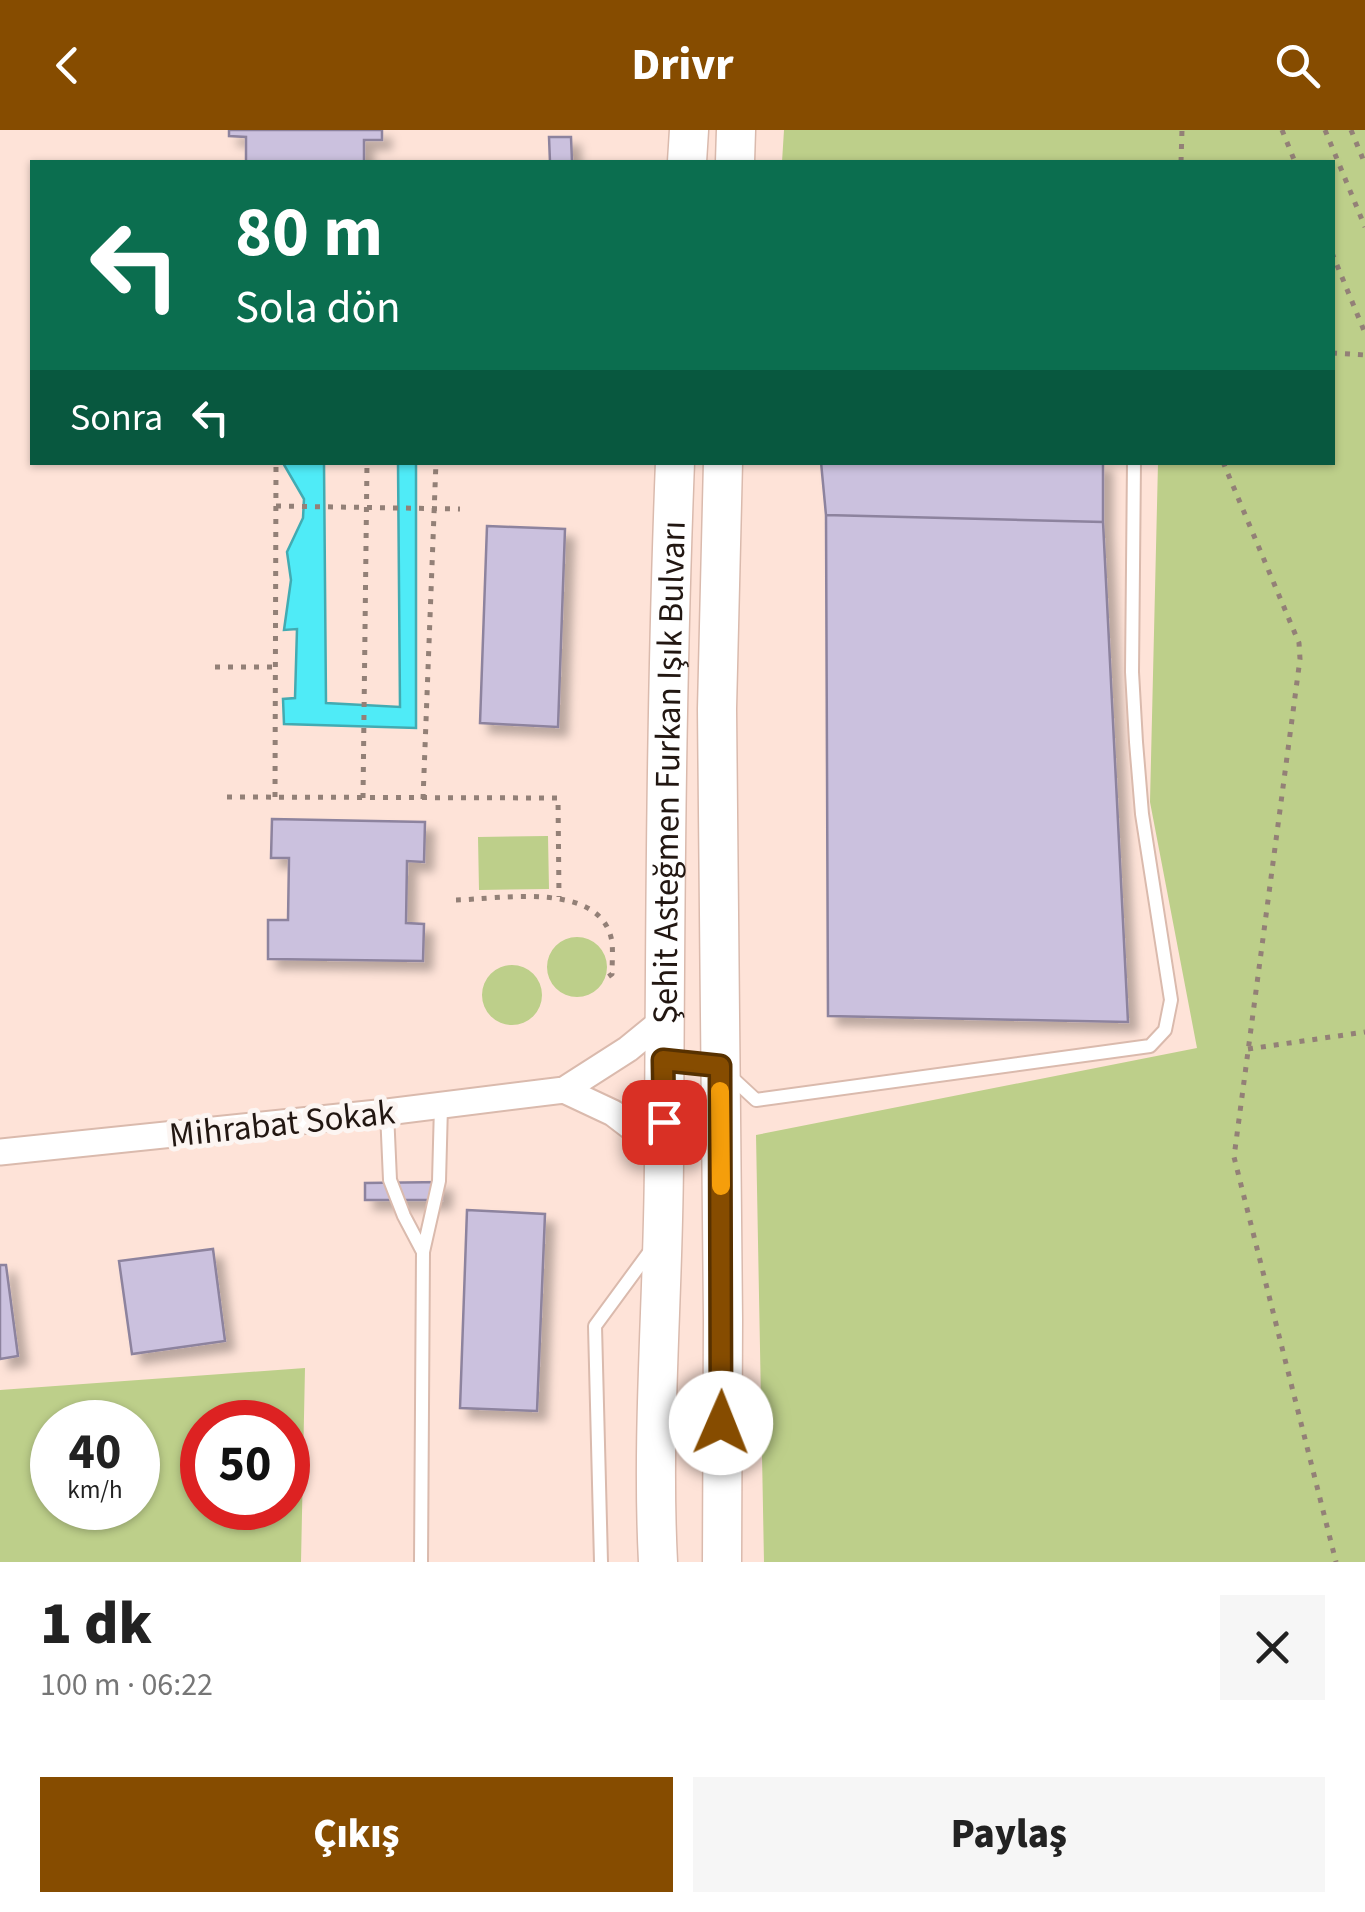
<!DOCTYPE html>
<html lang="tr">
<meta charset="utf-8">
<style>
:root{--surface:#fff;--page:#f6f6f6;--text:#222;--muted:#767676;--accent:#864c00}
body{margin:0;font-family:"Source Sans 3",sans-serif;background:var(--page);color:var(--text);height:100vh;display:flex;flex-direction:column;font-size:38px;white-space:nowrap}
*{box-sizing:border-box;margin:0}
p{font-size:32px;color:var(--muted)}
.icon{flex:none;width:55px;height:55px;fill:none;stroke:currentColor;stroke-width:2;stroke-linecap:round;stroke-linejoin:round}
.map{position:relative;height:1432px;overflow:hidden}
.sheet{display:flex;flex-direction:column;background:var(--surface);flex:1}
.sheet>*{flex:none}
.banner{position:absolute;left:30px;top:30px;width:1305px;height:305px;border-radius:0px;box-shadow:0 2px 8px #0004;background:#0b6e4f;color:#fff;overflow:hidden}
.speed{position:absolute;left:30px;top:1270px;display:flex;gap:20px;font-size:50px;font-weight:700;text-align:center}
.speed>*{display:grid;place-content:center;width:130px;height:130px;border-radius:50%;background:var(--surface);box-shadow:0 2px 8px #0004;line-height:1}
.speed small{font-size:25px;font-weight:400}
.speed .limit{border:15px solid #d22;background:#fff;color:#111}
.pin{position:absolute;display:grid;place-items:center;width:85px;height:85px;color:#fff;margin:-42px;border-radius:20px;box-shadow:0 5px 15px #0006}
.me{position:absolute;width:110px;margin:-55px;rotate:1deg;stroke-linejoin:round;filter:drop-shadow(0 0 8px #0008)}
.turn{display:flex;align-items:center;gap:35px;height:210px;padding:0 40px;font-size:45px}
.turn .icon{width:130px;height:130px;stroke-width:2.5}
.turn b{display:block;font-size:70px;line-height:85px}
.then{display:flex;align-items:center;height:95px;padding:0 40px;background:#0003;gap:20px;font-size:38px}
.round{display:grid;place-items:center;flex:none;width:105px;height:105px;border-radius:0px;background:var(--page)}
.summary{display:flex;align-items:center;justify-content:space-between;height:170px;padding:0 40px}
h1{font-size:60px;font-weight:800;line-height:75px}
.action{display:flex;gap:20px;margin-top:auto;padding:20px 40px}
.action a{flex:1;height:115px;border-radius:0px;background:var(--accent);color:#fff;font-size:40px;font-weight:800;line-height:115px;text-align:center}
.action a+a{background:var(--page);color:var(--text)}
header{display:flex;justify-content:space-between;align-items:center;height:130px;padding:0 40px;background:var(--accent);color:#fff;font-size:45px;font-weight:800}
.map>svg:first-child{display:block}
</style>
<header><svg class="icon" aria-label="back" viewBox="0 0 24 24"><path d="M15 5l-7 7 7 7"/></svg>Drivr<svg class="icon" aria-label="search" viewBox="0 0 24 24"><circle cx="10" cy="10" r="6"/><path d="M15 15l6 6"/></svg></header>
<div class="map">
<svg width="1365" height="1432" viewBox="0 0 1365 1432">
<defs>
<filter id="shadow"><feDropShadow dx="9" dy="9" stdDeviation="5" flood-color="#0004"/></filter>
</defs>
<rect width="100%" height="100%" fill="#fee3d8"/>
<path fill="#bdcf8a" fill-rule="evenodd" d="M 784,0 L 1365,0 L 1365,1432 L 764,1432 L 756,1005 L 1197,918 L 1150,672 L 1158,333 L 1332,332 L 1332,32 L 782,32 Z
M 548,706 L 549,759 L 479,760 L 478,707 Z
M547 837a30 30 0 1 1 60 0a30 30 0 1 1-60 0Z
M482 865a30 30 0 1 1 60 0a30 30 0 1 1-60 0Z
M 305,1238 L 301,1432 L 0,1432 L 0,1260 ZM 52,1292 L 138,1292 L 138,1378 L 52,1378 ZM 202,1292 L 288,1292 L 288,1378 L 202,1378 Z"/>
<path fill="#4febf7" stroke="#42abb2" stroke-width="2.5" d="M 283,333 L 324,333 L 326,573 L 400,577 L 398,333 L 416,333 L 416,598 L 284,594 L 283,569 L 295,568 L 297,499 L 284,500 L 291,450 L 287,422 L 303,388 L 304,369 Z"/>
<path fill="#cbc1de" stroke="#8d839e" stroke-width="2.5" filter="url(#shadow)" d="M 229,0 L 382,0 L 382,10 L 364,10 L 364,32 L 246,32 L 246,7 L 229,6 Z
M 549,7 L 571,7 L 572,32 L 550,32 Z
M 821,332 L 1103,332 L 1103,392 L 826,385 Z
M 826,385 L 1103,392 L 1128,892 L 828,886 Z
M 487,396 L 565,399 L 558,597 L 480,593 Z
M 272,689 L 425,692 L 424,732 L 407,731 L 406,793 L 424,794 L 423,831 L 268,829 L 268,790 L 288,790 L 289,728 L 271,728 Z
M 443,1052 L 442,1070 L 365,1070 L 365,1053 Z
M 467,1080 L 545,1084 L 537,1281 L 460,1278 Z
M 213,1119 L 225,1211 L 132,1224 L 119,1131 Z
M 0,1135 L 6,1135 L 18,1226 L 0,1229 Z"/>
<g fill="none" stroke-linecap="round" stroke-linejoin="round">
<g stroke="#dabaad" stroke-width="16">
<path id="service" d="M 729,945 L 756,970 L 1150,916 L 1165,900 L 1171,870 L 1142,684 L 1136,612 L 1132,542 L 1134,332
M 387,982 L 390,1050 L 404,1086 L 423,1122
M 421,1432 L 423,1122 L 439,1051 L 441,976
M 601,1432 L 595,1196 L 653,1117"/>
</g>
<g stroke="#dabaad" stroke-width="29">
<path id="minor" d="M 564,960 L 613,983 L 664,1022
M 0,1022 L 387,982 L 564,960 L 628,919 L 667,887"/>
</g>
<g stroke="#dabaad" stroke-width="41">
<g id="secondary">
<path d="M 687,32 L 689,0"/>
<path d="M 735,32 L 736,0"/>
<path id="s1" d="M 658,1432 C 651,1296 664,1159 664,1023 C 665,793 666,562 675,332"/>
<path d="M 722,1432 L 723,1190 L 717,579 L 723,332"/>
</g>
</g>
<path stroke="#938077" stroke-width="5" stroke-dasharray="5 8" stroke-linecap="butt" d="M 1282,0 L 1295,32
M 1325,0 L 1365,97
M 1351,0 L 1365,34
M 1181,32 L 1182,0
M 1332,123 L 1365,203
M 1332,223 L 1365,225
M 1223,332 L 1299,513 L 1300,529 L 1234,1027 L 1336,1432
M 276,376 L 460,379
M 215,537 L 275,537
M 227,667 L 558,668 L 559,767
M 275,667 L 276,332
M 363,668 L 367,332
M 423,669 L 436,332
M 456,770 C 501,769 602,750 612,812 C 613,822 612,834 612,844 L 605,849
M 1248,919 L 1365,902"/>
<use href="#service" stroke="#fff" stroke-width="12"/>
<use href="#minor" stroke="#fff" stroke-width="25"/>
<use href="#secondary" stroke="#fff" stroke-width="38"/>
</g>
<g fill="none" stroke-linecap="round" stroke-linejoin="round">
<g stroke="#573100" stroke-width="25">
<path id="route" d="M 664,992 L 663,930 L 720,936 L 721,1293"/>
</g>
<use href="#route" stroke="#864c00" stroke-width="18"/>
<path stroke="#f59e0b" stroke-width="18" d="M 720,961 L 721,1056"/>
</g>
<g text-anchor="middle" stroke-width="10" stroke-linejoin="round" paint-order="stroke">
<g font-size="35" fill="#221712" stroke="#fcf5f2">
<text dy="12" stroke="none"><textPath href="#s1" startOffset="790">Şehit Asteğmen Furkan Işık Bulvarı</textPath></text>
<text transform="translate(282 993) rotate(-6)" y="12">Mihrabat Sokak</text>
</g>
</g>
</svg>
<div class="speed"><div>40<small>km/h</small></div><div class="limit">50</div></div>
<div class="pin" style="left:664px;top:992px;background:#d93025"><svg class="icon" aria-label="arrive" viewBox="0 0 24 24"><path d="M6 21V4h12l-3 4 3 4H6"/></svg></div>
<svg class="me" style="left:721px;top:1293px" viewBox="-20 -20 40 40"><circle r="19" fill="#fff"/><path d="M0-13L10 11 0 6-10 11z" fill="#864c00"/></svg>
<div class="banner">
<div class="turn"><svg class="icon" aria-label="left" viewBox="0 0 24 24"><path d="M17 20v-9H6M10 6l-5 5 5 5"/></svg><div><b>80 m</b>Sola dön</div></div>
<div class="then">Sonra<svg class="icon" aria-label="left" viewBox="0 0 24 24"><path d="M17 20v-9H6M10 6l-5 5 5 5"/></svg></div>
</div>
</div>
<section class="sheet">
<div class="summary"><div><h1>1 dk</h1><p>100 m · 06:22</p></div><a class="round"><svg class="icon" aria-label="close" viewBox="0 0 24 24"><path d="M6 6l12 12M18 6L6 18"/></svg></a></div>
<div class="action"><a>Çıkış</a><a>Paylaş</a></div>
</section>
